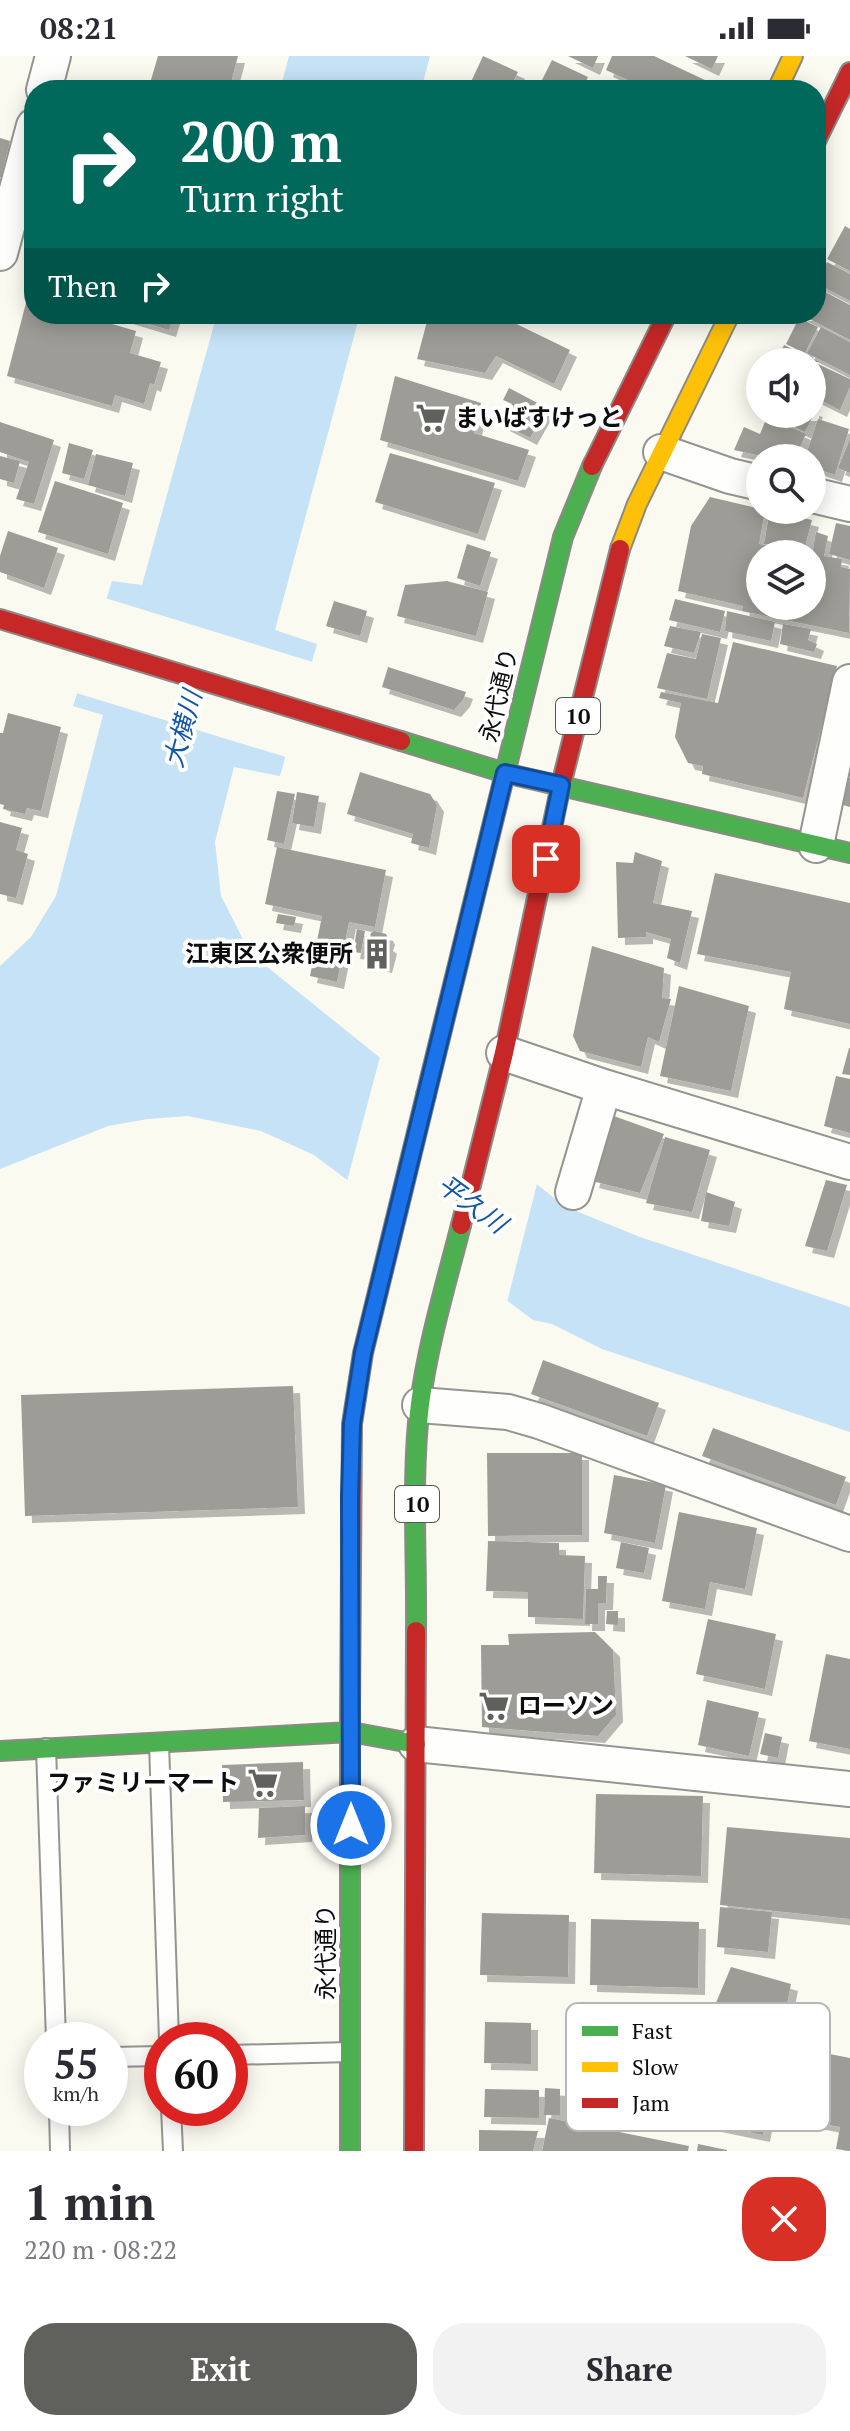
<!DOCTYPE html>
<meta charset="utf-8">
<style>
:root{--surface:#fff;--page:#f2f2f3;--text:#2b2b33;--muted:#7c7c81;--accent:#60605d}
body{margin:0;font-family:"PT Serif","Noto Sans JP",serif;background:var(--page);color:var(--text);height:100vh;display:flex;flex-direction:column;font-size:30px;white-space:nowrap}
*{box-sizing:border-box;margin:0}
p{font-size:26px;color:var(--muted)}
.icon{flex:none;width:44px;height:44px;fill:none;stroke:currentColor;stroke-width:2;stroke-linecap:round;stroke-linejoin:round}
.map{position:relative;height:2095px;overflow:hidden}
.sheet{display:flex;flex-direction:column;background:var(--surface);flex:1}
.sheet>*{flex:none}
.top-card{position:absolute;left:24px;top:24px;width:802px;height:244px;border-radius:32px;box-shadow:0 4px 20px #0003;background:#00695c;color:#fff;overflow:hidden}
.fabs{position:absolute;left:746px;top:292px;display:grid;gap:16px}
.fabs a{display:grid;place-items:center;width:80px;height:80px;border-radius:50%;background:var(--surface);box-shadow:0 4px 20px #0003;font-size:40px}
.speed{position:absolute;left:24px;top:1966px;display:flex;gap:16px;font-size:40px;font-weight:700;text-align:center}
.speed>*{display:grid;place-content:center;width:104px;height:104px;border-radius:50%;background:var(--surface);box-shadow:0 4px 20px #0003;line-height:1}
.speed small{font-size:20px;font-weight:400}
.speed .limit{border:12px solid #d22;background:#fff;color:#111}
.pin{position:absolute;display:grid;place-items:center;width:68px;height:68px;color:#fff;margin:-34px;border-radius:16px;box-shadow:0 4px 12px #0006}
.me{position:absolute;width:88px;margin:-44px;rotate:0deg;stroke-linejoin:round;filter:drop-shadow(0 0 6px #0008)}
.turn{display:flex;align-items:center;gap:28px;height:168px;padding:0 24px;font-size:36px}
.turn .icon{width:104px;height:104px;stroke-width:2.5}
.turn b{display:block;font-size:56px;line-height:68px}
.then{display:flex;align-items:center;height:76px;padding:0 24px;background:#0003;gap:16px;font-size:30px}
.round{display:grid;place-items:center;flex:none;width:84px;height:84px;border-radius:32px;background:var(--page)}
.headline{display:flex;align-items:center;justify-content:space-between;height:136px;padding:0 24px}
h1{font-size:48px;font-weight:700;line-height:60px}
.button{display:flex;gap:16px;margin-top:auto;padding:16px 24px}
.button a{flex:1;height:92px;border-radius:32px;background:var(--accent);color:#fff;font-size:32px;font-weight:700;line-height:92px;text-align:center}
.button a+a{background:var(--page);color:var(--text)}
.status{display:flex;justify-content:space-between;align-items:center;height:56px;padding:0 40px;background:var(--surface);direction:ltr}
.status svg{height:22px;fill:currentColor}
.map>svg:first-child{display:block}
</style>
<div class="status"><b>08:21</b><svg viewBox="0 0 49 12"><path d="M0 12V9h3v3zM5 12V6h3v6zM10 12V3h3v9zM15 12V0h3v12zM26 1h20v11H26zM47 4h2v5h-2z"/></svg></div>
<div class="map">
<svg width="850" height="2095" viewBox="0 0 850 2095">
<defs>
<filter id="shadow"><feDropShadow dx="7" dy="7" stdDeviation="0" flood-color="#0004"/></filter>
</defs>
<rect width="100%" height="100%" fill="#fbfaf1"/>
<path fill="#c6e2f6" d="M 289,0 L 430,0 L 421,34 L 280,34 Z
M 217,258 L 360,258 L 275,574 L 317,588 L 280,720 L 234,711 L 215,786 L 221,840 L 250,897 L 554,1142 L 571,1153 L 640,1181 L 850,1251 L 850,1376 L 602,1293 L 552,1268 L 533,1264 L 314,1099 L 261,1075 L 188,1060 L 148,1063 L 108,1070 L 0,1113 L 0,910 L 31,881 L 56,840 L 103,659 L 73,650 L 112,525 L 142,529 Z"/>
<path fill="#fbfaf1" d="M 102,541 L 316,607 L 289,702 L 73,636 Z
M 381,997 L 538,1124 L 506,1250 L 346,1129 Z"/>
<path fill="#9e9c97" filter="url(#shadow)" d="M 158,0 L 238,0 L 229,34 L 148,34 Z
M 483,0 L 518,16 L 511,30 L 520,34 L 484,34 L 470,28 Z
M 568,0 L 598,0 L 593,12 Z
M 612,0 L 654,0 L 707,25 L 703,34 L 650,34 L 606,14 Z
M 685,0 L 718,0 L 712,13 Z
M 552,4 L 588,21 L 582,34 L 559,34 L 541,26 Z
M 0,82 L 10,85 L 1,121 L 0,121 Z
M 845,170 L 850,173 L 850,215 L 827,203 Z
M 827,206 L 850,218 L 850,245 L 816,227 Z
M 816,231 L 850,249 L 850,284 L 800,258 L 816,258 Z
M 27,243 L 34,245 L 34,258 L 78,258 L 136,275 L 130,297 L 161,306 L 154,329 L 150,327 L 144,348 L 115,339 L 112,350 L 7,320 Z
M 127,258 L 174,258 L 169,274 L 126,261 Z
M 429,258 L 496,258 L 570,294 L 554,328 L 496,300 L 485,317 L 417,303 Z
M 799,262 L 818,271 L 805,297 L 786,288 Z
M 821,271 L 850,286 L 850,319 L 807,297 Z
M 784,289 L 820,306 L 816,306 L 812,314 L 812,306 L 777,304 Z
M 818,308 L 850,323 L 850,331 L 840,354 L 812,340 L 812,322 Z
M 395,320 L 481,347 L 474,377 L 529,394 L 518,425 L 380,384 Z
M 509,332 L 547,352 L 530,382 L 501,367 L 512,348 L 503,344 Z
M 812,353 L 816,354 L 805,376 L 768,358 L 812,358 Z
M 767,361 L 806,378 L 795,402 L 771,402 L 734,394 L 744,371 L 760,378 Z
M 818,363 L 849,373 L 835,419 L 812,411 L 812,402 L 805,402 Z
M 0,366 L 54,384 L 34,448 L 16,443 L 29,406 L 0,396 Z
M 850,383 L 850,417 L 838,412 Z
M 69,387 L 93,394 L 84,423 L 62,417 Z
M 390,397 L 495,427 L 478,478 L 375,446 Z
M 96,398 L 133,407 L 125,440 L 88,429 Z
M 0,400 L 20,405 L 14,427 L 0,423 Z
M 55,425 L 123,447 L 108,498 L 38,476 Z
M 710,441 L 765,454 L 759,488 L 801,497 L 760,498 L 760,550 L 812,550 L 812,499 L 816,476 L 828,480 L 824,500 L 842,503 L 841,511 L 850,513 L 849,577 L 742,555 L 743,550 L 678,535 L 691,470 Z
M 770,454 L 812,464 L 804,494 L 764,488 Z
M 836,467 L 850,470 L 850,504 L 829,498 Z
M 8,475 L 58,492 L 44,532 L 0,516 L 0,500 Z
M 467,488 L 491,496 L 480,530 L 457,522 Z
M 447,525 L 488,536 L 476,580 L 397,560 L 405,529 Z
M 675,543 L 725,555 L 720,576 L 669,564 Z
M 334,545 L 367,555 L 360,580 L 326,570 Z
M 727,555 L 775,566 L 771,585 L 725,575 Z
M 783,568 L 811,573 L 808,584 L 817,588 L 814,596 L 780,588 Z
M 670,570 L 701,576 L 694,597 L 664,590 Z
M 702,578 L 721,582 L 707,643 L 657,632 L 667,597 L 696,603 Z
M 733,586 L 837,610 L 803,742 L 702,718 L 703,710 L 688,707 L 675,681 L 681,647 L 659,642 L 661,636 L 718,647 Z
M 388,611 L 466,636 L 463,644 L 454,654 L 382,631 Z
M 8,657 L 61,671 L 41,755 L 27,752 L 25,758 L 3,753 L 4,749 L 0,748 L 0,677 L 3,677 Z
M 360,716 L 430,738 L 437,749 L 429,792 L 411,787 L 413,778 L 347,758 Z
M 849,722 L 850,722 L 850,751 L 843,749 Z
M 277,735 L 295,738 L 284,788 L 267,784 Z
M 297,736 L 319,740 L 314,771 L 292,767 Z
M 0,766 L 22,772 L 16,794 L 28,798 L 16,842 L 0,838 Z
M 277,791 L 386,814 L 375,871 L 349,866 L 337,926 L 310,920 L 322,860 L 265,848 Z
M 635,796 L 662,805 L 653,847 L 692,855 L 680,907 L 667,902 L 671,883 L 646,876 L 646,881 L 618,882 L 616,806 L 633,807 Z
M 715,817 L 850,847 L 850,968 L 784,953 L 791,916 L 697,898 Z
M 278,858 L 296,861 L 294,870 L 276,867 Z
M 357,873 L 365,875 L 361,897 L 353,896 Z
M 374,875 L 386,878 L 388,882 L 386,888 L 390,891 L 385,910 L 365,905 L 371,877 Z
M 592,890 L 664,912 L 662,942 L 671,943 L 659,986 L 648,981 L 641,1011 L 580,995 L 573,980 Z
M 679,930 L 749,950 L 731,1035 L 660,1020 Z
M 849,992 L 850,992 L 850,1019 L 842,1018 Z
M 836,1020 L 850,1023 L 850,1077 L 824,1070 Z
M 611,1059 L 664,1078 L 640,1137 L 592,1125 Z
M 665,1081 L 710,1094 L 692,1156 L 646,1147 Z
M 826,1124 L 847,1129 L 827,1195 L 805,1190 Z
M 706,1136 L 735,1146 L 729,1170 L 701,1165 Z
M 543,1304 L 659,1347 L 647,1380 L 531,1338 Z
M 293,1330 L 298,1451 L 25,1460 L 21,1339 Z
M 713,1372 L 846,1421 L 836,1449 L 702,1400 Z
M 487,1397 L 582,1397 L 582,1479 L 488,1480 Z
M 614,1419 L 666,1429 L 655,1487 L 604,1477 Z
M 679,1456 L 757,1472 L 745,1533 L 710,1526 L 705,1553 L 662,1545 Z
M 488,1485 L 559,1487 L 559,1499 L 585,1500 L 583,1563 L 528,1561 L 528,1536 L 486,1535 Z
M 621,1486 L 649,1492 L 644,1517 L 616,1512 Z
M 598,1520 L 607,1520 L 606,1547 L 598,1547 L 598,1568 L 585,1568 L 586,1533 L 598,1533 Z
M 607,1555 L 618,1555 L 618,1569 L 606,1568 Z
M 708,1563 L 776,1578 L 765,1633 L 696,1618 Z
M 595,1576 L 613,1594 L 616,1659 L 598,1680 L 482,1671 L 481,1589 L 509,1589 L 508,1578 Z
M 826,1598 L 850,1603 L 850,1693 L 809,1685 Z
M 707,1644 L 759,1656 L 749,1700 L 698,1689 Z
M 765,1677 L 782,1681 L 778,1702 L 760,1698 Z
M 303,1706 L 304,1744 L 223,1746 L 222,1709 Z
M 596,1738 L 703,1740 L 701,1820 L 594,1817 Z
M 305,1750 L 305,1779 L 258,1782 L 259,1752 Z
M 727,1771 L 850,1782 L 850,1863 L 720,1849 Z
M 720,1851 L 772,1856 L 768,1896 L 717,1891 Z
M 482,1857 L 569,1859 L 568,1921 L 480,1919 Z
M 591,1863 L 699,1866 L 698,1932 L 590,1929 Z
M 731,1911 L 791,1928 L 779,1988 L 850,2002 L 850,2095 L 836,2093 L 840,2071 L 767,2057 L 763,2079 L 690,2064 L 690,2004 L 696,1958 L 710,1961 Z
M 485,1966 L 531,1967 L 531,2008 L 484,2007 Z
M 545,2032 L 560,2033 L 560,2059 L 544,2059 Z
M 485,2033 L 539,2034 L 539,2062 L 484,2061 Z
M 549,2062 L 689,2090 L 688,2095 L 542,2095 Z
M 479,2074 L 538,2075 L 533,2095 L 479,2095 Z
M 698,2088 L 727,2094 L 727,2095 L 697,2095 Z"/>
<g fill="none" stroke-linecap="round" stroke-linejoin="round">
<g stroke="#949490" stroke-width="22">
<path id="lane" d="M 159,1687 L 169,1984
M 46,1692 L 56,1984
M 230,1999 L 350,1996
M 110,2001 L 162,2000
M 59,2052 L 60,2095
M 171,2052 L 173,2095"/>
</g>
<g stroke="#949490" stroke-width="38">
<path id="street" d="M 44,34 L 53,0
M 0,197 L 34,70
M 661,396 L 730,420 L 760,427
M 812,439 L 850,448
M 816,789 L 850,626
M 504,997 L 604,1031 L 850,1106
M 573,1136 L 604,1031
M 420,1349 L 508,1356 L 539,1365 L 850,1478
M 416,1688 L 850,1733"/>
</g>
<g stroke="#8b8a86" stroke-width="22">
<path id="fast" d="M 401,685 L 505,717 L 850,797
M 426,1039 L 563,481 L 592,410
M 416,1575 C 417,1502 411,1419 420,1348 C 428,1287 446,1228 461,1169
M 350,1657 L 350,2095
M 0,1695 L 351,1676 L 416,1688"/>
</g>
<g stroke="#8b8a86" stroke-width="22">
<path id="slow" d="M 777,34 L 793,0
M 620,493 L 637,448 L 730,258"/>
</g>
<g stroke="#8b8a86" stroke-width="22">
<path id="jam" d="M 816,85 L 850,16
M 592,410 L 667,258
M 0,563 L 401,685
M 461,1169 L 504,997 L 561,729 L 620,493
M 350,1657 L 352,1368 L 363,1297 L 426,1039
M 414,2095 L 416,1575"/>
</g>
<use href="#lane" stroke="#fefefd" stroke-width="18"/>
<use href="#street" stroke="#fefefd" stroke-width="34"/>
<use href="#fast" stroke="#4caf50" stroke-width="18"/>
<use href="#slow" stroke="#ffc107" stroke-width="18"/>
<use href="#jam" stroke="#c62828" stroke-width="18"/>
</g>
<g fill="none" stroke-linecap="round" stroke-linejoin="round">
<g stroke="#114b97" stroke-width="20">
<path id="route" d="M 351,1769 L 350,1441 L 352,1368 L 363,1297 L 505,717 L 561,729 L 546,803"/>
</g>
<use href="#route" stroke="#1a73e8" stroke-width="14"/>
</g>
<defs>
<g id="supermarket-bare" transform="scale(2.4)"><path d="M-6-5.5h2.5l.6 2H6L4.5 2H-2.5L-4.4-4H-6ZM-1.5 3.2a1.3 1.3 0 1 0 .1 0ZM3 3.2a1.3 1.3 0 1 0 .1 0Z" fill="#60605d" stroke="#fff" stroke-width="2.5" paint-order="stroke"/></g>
<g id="building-bare" transform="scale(2.4)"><path d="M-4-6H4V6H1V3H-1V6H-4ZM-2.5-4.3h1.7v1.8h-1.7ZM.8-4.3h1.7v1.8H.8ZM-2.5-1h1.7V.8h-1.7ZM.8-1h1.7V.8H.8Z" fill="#60605d" stroke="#fff" stroke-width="2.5" paint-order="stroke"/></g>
</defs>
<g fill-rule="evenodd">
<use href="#supermarket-bare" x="431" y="362"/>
<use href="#building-bare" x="377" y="898"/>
<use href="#supermarket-bare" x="494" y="1650"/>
<use href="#supermarket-bare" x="263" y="1727"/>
</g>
<g text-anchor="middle" stroke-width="8" stroke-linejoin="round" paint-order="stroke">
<g fill="#fff" stroke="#565656" stroke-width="2">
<rect x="556" y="642" width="44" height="36" rx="6"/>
<rect x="395" y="1430" width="44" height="36" rx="6"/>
</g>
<g font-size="22" font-weight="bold" fill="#0d0d0d">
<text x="578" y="668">10</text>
<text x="417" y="1456">10</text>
</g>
<g font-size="24" font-weight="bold" fill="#0d0d0d" stroke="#fff" text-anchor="start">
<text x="455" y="370">まいばすけっと</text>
<text x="353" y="906" text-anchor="end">江東区公衆便所</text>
<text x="518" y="1658">ローソン</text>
<text x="239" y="1735" text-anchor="end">ファミリーマート</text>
</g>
<g font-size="24" fill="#0d0d0d" stroke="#fff">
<text transform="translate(499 639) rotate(-77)" y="8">永代通り</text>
<text transform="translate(326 1896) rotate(-90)" y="8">永代通り</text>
</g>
<g font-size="26" font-style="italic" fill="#1257a4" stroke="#fff">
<text transform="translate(183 673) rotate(-75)" y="9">大横川</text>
<text transform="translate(472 1148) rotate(36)" y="9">平久川</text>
</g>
</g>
<rect x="566" y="1947" width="264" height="128" rx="12" fill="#fff" stroke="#b6b6b6" stroke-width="2"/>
<rect x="582" y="1970" width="36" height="10" fill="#4caf50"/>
<rect x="582" y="2006" width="36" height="10" fill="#ffc107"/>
<rect x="582" y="2042" width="36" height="10" fill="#c62828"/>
<g font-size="22" fill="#0d0d0d">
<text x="632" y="1983">Fast</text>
<text x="632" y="2019">Slow</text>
<text x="632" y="2055">Jam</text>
</g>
</svg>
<div class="fabs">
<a><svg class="icon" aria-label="sound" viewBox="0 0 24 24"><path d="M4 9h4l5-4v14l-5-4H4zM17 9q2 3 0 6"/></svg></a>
<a><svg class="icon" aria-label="search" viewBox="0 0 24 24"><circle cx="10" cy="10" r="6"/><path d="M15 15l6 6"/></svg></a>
<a><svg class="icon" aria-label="layers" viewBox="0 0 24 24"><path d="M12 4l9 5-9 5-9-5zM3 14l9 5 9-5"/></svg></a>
</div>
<div class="speed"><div>55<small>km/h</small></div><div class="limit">60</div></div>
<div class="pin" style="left:546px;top:803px;background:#d93025"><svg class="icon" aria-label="arrive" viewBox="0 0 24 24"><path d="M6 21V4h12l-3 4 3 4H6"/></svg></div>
<svg class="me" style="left:351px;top:1769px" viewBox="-20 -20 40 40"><circle r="17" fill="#1a73e8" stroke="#fff" stroke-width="3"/><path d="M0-11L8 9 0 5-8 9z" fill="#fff"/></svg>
<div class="top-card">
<div class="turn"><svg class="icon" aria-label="right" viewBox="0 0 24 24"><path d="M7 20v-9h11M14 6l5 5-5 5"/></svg><div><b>200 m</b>Turn right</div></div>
<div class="then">Then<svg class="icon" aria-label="right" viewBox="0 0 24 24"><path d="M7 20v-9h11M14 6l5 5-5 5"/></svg></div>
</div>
</div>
<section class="sheet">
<div class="headline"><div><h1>1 min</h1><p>220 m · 08:22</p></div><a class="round" style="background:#d93025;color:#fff"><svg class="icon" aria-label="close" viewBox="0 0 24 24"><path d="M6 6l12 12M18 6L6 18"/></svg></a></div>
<div class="button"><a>Exit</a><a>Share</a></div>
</section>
